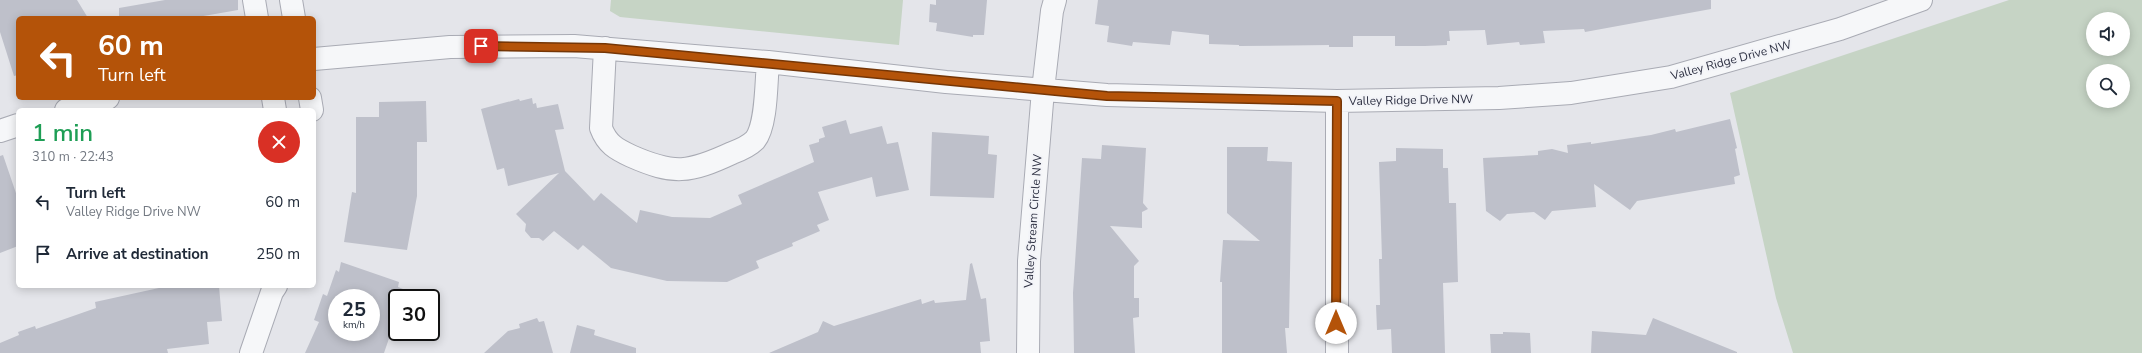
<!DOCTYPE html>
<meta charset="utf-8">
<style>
:root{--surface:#fff;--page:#f2f2f3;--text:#1f2937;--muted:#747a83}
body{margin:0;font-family:"Nunito Sans",sans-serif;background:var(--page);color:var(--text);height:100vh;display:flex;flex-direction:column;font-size:15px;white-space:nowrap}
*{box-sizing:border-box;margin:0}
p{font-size:13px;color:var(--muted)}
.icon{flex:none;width:22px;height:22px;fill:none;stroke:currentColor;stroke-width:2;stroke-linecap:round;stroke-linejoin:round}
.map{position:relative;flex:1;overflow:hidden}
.details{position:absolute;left:16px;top:108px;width:300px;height:180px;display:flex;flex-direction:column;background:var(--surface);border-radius:6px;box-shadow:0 2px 10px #0003}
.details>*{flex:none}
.banner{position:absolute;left:16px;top:16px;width:300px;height:84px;border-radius:6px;box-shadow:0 2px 10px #0003;background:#b45309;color:#fff;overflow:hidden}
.buttons{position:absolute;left:2086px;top:12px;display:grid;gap:8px}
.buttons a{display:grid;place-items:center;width:44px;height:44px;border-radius:50%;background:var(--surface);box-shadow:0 2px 10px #0003;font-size:20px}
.speed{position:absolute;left:328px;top:289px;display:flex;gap:8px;font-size:20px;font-weight:700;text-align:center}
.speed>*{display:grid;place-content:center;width:52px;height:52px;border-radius:50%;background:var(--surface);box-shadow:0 2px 10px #0003;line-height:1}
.speed small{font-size:10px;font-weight:400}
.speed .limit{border:2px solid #111;border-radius:6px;background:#fff;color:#111}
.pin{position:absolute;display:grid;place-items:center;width:34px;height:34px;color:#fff;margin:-17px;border-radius:8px;box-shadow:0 2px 6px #0006}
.me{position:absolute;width:44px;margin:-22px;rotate:0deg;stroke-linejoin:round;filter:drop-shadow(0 0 3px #0008)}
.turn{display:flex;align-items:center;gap:14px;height:84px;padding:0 16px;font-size:18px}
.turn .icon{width:52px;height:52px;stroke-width:2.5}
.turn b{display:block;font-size:28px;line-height:34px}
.round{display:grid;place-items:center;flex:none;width:42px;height:42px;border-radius:21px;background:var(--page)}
.overview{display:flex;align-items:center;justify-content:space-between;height:68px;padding:0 16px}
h1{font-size:24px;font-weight:600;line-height:30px;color:#1e9e55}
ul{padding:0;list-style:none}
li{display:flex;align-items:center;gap:12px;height:52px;padding:0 16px}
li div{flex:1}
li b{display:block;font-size:15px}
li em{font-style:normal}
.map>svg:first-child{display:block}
</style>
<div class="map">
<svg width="2142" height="353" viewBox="0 0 2142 353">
<rect width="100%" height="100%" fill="#e4e5ea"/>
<path fill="#c6d4c5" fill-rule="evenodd" d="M 611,0 L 903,0 L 899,45 L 620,17 L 610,11 Z
M 2009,0 L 2142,0 L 2142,353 L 1793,353 L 1776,298 L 1730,93 ZM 2093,19 L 2123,19 L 2123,49 L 2093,49 ZM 2093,71 L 2123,71 L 2123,101 L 2093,101 Z"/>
<path fill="#bec0ca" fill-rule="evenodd" d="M 0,0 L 77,0 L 88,18 L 18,18 L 18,75 L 14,76 L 0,32 Z
M 165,0 L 238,0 L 238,10 L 192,18 L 119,18 L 119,8 Z
M 936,0 L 987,0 L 984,35 L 973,35 L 973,37 L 936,31 L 937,23 L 929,22 L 930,4 L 936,5 Z
M 1098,0 L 1711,0 L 1711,9 L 1585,32 L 1584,29 L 1543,31 L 1545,43 L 1520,45 L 1519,42 L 1487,45 L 1485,30 L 1449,31 L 1450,41 L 1447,41 L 1447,45 L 1425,46 L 1395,46 L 1395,36 L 1353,36 L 1353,47 L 1329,47 L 1329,45 L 1239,46 L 1239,45 L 1209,44 L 1209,35 L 1172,31 L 1170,45 L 1133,42 L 1132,46 L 1107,42 L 1109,26 L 1095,24 Z
M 532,98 L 533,104 L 536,103 L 537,108 L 558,104 L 564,129 L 555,130 L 565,171 L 594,201 L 601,193 L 637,223 L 640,210 L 672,217 L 710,218 L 742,204 L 738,195 L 814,162 L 809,145 L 819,142 L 819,139 L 825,137 L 822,127 L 846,120 L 850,134 L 882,126 L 887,144 L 898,142 L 909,190 L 876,197 L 872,177 L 818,192 L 829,220 L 817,225 L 820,231 L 792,243 L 793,246 L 756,261 L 759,268 L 727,282 L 667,281 L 611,268 L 583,245 L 578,250 L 554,231 L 543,241 L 539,238 L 531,238 L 525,231 L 526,224 L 516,214 L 559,173 L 508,186 L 504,168 L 497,170 L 481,109 L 519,99 L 520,101 Z
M 426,101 L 427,142 L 417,142 L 417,196 L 407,250 L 344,242 L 352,192 L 356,193 L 356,117 L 379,117 L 379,102 Z
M 1730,119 L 1737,148 L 1735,149 L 1740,175 L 1734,177 L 1735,184 L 1637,201 L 1630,210 L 1594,184 L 1596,207 L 1552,211 L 1545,220 L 1534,212 L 1507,214 L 1500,221 L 1486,211 L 1483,158 L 1538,155 L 1538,151 L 1552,149 L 1568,153 L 1567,145 L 1591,142 L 1591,144 L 1651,135 L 1675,129 L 1676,132 Z
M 932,132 L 989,136 L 988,154 L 997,155 L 994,198 L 930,196 Z
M 1102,145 L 1146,148 L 1143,203 L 1148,209 L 1142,212 L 1142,228 L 1110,226 L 1139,261 L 1134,266 L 1134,298 L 1139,298 L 1139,317 L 1133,318 L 1135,353 L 1074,353 L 1073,293 L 1082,158 L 1101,159 Z
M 1227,147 L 1268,147 L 1267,161 L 1292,162 L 1289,328 L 1285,328 L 1287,353 L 1222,353 L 1222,282 L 1220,282 L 1223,240 L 1260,241 L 1227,213 Z
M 1396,148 L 1443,149 L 1443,168 L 1448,168 L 1449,203 L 1456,203 L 1458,282 L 1443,283 L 1445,353 L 1392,353 L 1391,329 L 1377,330 L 1376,305 L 1380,305 L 1379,259 L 1382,259 L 1379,162 L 1396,161 Z
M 3,155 L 18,199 L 18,246 L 0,253 L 0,156 Z
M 341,262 L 399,282 L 398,287 L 403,289 L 400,298 L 397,298 L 397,315 L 384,353 L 305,353 L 319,322 L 314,320 L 323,294 L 327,296 L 336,270 L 339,272 ZM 337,298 L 371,298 L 371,332 L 337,332 Z
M 972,263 L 981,299 L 986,298 L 990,341 L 980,342 L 981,353 L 769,353 L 818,332 L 823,321 L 834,326 L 921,299 L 922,304 L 934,300 L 935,303 L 966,300 L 970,264 Z
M 168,286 L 219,286 L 222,321 L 207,322 L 209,344 L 167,349 L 168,353 L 0,353 L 0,343 L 19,335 L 18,332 L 35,326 L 36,329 L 96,308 L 95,302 Z
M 537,318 L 539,322 L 544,321 L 553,353 L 484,353 L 508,331 L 520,328 L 519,324 Z
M 1653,318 L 1737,352 L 1737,353 L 1591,353 L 1592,331 L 1646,335 Z
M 577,325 L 595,330 L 594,335 L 636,348 L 636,353 L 570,353 Z
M 1503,332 L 1530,333 L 1531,353 L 1491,353 L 1490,334 L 1503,334 Z"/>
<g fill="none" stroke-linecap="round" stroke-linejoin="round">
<g stroke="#a9abb4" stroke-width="24">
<path id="minor" d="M 254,0 L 257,18
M 291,0 L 294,18
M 605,48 L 601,128 C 607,144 616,149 631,156 C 674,175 689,173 732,153 C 740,150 749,146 755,140 C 767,125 766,82 768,62
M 314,59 L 450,47 L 574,46 L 768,62 L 946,82 L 1107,95 L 1337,101 L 1499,98 L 1571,93 L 1671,77 L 1840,29 L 1921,0
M 273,98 L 275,110
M 310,98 L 312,110
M 66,110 L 108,98
M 0,131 L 18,125
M 251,353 L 272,292 L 276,286
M 1028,353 L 1029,261 L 1043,90 L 1052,11 L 1055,0
M 1337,353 L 1337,101"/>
</g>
<use href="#minor" stroke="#f6f7f9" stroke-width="22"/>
</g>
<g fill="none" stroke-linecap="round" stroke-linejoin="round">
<g stroke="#753606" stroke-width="10">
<path id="route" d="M 481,46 L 605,48 L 1107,96 L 1337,101 L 1336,323"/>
</g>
<use href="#route" stroke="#b45309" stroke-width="7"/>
</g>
<g text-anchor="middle" stroke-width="4" stroke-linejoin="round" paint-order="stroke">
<g font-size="12" fill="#2d3042" stroke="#f3f4f8">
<text transform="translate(1731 60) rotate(-15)" y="4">Valley Ridge Drive NW</text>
<text transform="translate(1411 100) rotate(-1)" y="4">Valley Ridge Drive NW</text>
<text transform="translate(1033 221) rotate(-86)" y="4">Valley Stream Circle NW</text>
</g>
</g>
</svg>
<div class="buttons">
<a><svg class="icon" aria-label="sound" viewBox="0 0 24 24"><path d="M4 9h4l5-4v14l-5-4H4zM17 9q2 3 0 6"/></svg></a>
<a><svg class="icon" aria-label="search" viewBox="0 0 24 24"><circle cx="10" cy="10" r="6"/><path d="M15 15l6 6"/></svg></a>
</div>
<div class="speed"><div>25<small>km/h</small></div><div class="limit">30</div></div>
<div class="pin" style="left:481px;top:46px;background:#d93025"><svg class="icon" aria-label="arrive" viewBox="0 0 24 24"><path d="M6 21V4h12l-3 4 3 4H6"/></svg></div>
<svg class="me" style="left:1336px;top:323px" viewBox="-20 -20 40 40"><circle r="19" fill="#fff"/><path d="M0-13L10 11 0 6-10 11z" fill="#b45309"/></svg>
<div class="banner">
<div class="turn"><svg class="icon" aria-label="left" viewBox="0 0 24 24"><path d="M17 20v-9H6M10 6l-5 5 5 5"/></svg><div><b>60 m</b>Turn left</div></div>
</div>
<section class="details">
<div class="overview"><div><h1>1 min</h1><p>310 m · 22:43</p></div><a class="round" style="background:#d93025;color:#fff"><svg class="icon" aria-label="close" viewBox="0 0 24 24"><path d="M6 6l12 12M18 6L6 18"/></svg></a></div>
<ul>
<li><svg class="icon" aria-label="left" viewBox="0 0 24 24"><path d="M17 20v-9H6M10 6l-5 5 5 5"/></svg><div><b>Turn left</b><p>Valley Ridge Drive NW</p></div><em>60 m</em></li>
<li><svg class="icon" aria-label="arrive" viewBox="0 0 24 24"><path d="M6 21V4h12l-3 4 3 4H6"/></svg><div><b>Arrive at destination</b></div><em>250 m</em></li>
</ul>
</section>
</div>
